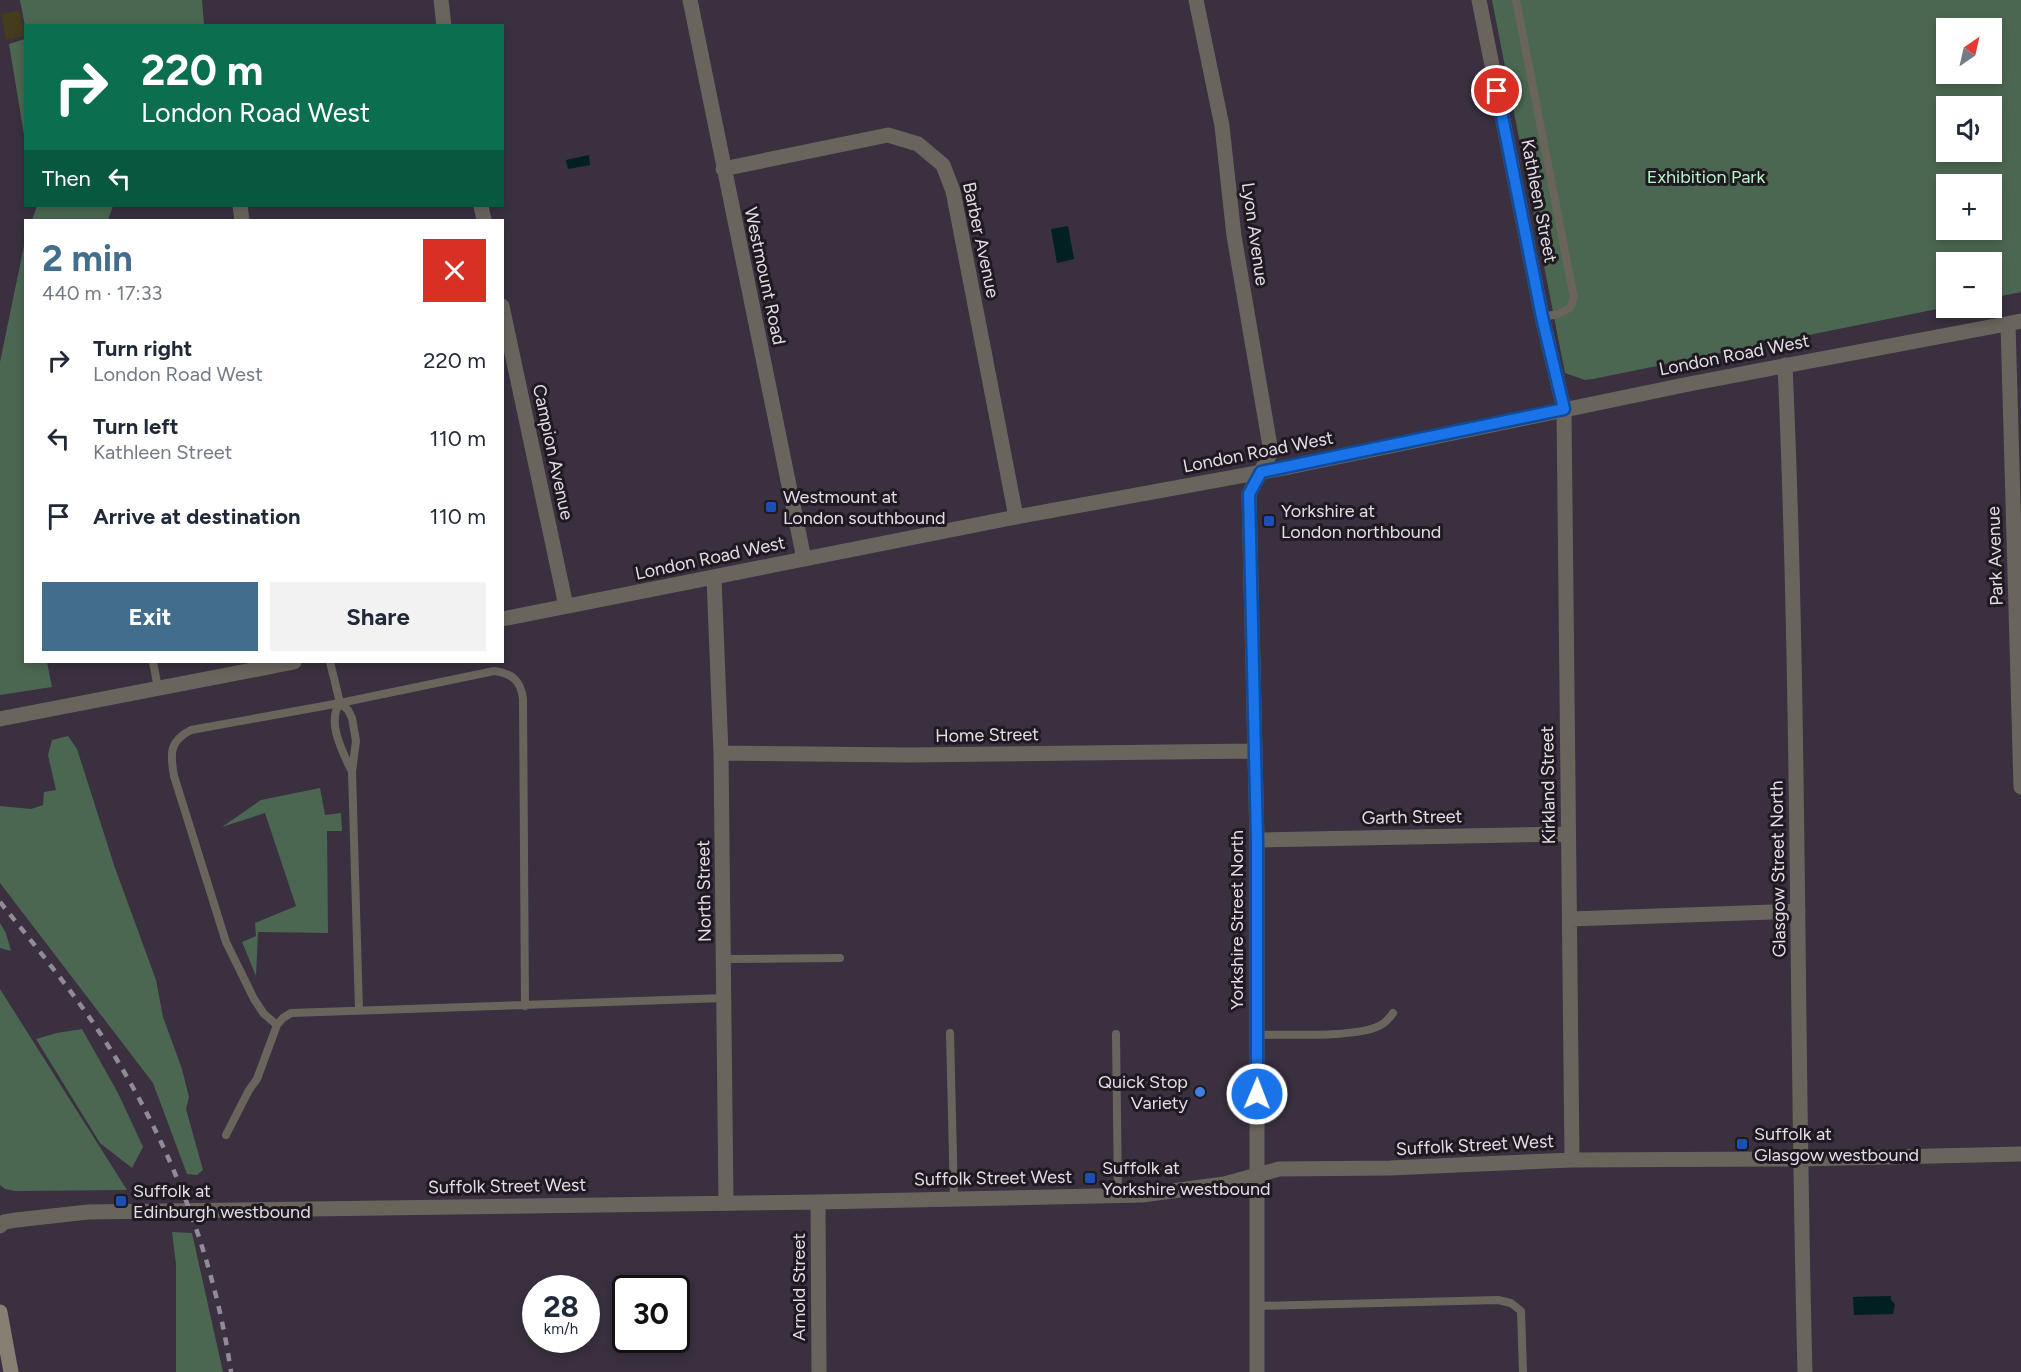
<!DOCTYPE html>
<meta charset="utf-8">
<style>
:root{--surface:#fff;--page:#f2f2f3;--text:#1f2937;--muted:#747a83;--accent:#426e8b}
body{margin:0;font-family:Figtree,sans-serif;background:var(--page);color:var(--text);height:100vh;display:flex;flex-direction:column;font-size:22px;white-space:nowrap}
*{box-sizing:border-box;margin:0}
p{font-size:20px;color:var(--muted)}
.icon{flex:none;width:33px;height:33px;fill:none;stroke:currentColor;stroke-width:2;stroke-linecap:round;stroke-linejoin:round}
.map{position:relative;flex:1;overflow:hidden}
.sheet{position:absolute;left:24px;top:219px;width:480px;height:444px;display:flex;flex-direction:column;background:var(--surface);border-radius:0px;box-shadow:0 3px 9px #0003}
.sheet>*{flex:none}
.banner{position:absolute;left:24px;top:24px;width:480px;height:183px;border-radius:0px;box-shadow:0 3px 9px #0003;background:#0b6e4f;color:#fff;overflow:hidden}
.needle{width:39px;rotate:34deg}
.fabs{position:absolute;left:1936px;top:18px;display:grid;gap:12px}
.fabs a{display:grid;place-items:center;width:66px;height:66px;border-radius:0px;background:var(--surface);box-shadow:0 3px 9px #0003;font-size:30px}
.speed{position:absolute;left:522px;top:1275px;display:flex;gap:12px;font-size:30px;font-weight:700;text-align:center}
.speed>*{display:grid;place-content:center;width:78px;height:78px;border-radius:50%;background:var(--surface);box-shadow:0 3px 9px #0003;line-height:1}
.speed small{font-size:15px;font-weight:400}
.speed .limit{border:3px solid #111;border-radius:9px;background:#fff;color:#111}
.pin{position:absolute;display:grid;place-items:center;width:51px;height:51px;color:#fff;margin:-26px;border:3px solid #fff;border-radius:50%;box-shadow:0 2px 6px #0007}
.me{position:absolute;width:66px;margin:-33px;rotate:1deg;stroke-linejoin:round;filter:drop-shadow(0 0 4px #0008)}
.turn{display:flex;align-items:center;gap:21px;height:126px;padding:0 18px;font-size:27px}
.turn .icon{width:78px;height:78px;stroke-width:2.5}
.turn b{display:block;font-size:42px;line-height:51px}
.then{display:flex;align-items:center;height:57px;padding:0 18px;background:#0003;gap:12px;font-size:22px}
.round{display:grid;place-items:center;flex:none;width:63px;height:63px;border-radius:0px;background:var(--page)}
.headline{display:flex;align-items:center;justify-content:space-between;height:102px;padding:0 18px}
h1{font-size:36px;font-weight:700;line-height:45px;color:var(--accent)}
.button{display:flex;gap:12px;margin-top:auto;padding:12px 18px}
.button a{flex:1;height:69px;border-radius:0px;background:var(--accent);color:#fff;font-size:24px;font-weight:700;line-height:69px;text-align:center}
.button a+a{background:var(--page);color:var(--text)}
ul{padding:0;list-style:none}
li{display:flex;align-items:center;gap:18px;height:78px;padding:0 18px}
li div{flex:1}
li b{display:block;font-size:22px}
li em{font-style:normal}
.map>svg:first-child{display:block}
</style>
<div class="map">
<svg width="2021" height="1372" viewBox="0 0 2021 1372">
<rect width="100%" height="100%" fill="#3a303f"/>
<path fill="#4b6752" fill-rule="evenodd" d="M 20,0 L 202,0 L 204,25 L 25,26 Z
M 1492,0 L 2021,0 L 2021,292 L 1992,298 L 1992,262 L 1947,262 L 1947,307 L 1593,379 L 1585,380 L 1565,373 ZM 1947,28 L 1992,28 L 1992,74 L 1947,74 ZM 1947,106 L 1992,106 L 1992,152 L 1947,152 ZM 1947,184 L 1992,184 L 1992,230 L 1947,230 Z
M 25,39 L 26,39 L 25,141 L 9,44 Z
M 37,206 L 113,206 L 108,220 L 32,220 Z
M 25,241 L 26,662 L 47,662 L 52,687 L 0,695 L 0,362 Z
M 68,736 L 77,749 L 115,868 L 156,980 L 163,1017 L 182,1069 L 189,1097 L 186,1109 L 203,1170 L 197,1175 L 187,1174 L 153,1083 L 0,883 L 0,806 L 31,809 L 43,805 L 44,792 L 56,790 L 48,755 L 52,740 Z
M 320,788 L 325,815 L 341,813 L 342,831 L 327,831 L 328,933 L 258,932 L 256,976 L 242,942 L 256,936 L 255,923 L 296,906 L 265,813 L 222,827 L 261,800 Z
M 0,923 L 6,933 L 11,951 L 0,948 Z
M 0,989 L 127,1190 L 15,1191 L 5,1189 L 0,1185 Z
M 82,1029 L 118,1093 L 143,1147 L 132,1168 L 100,1143 L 36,1039 L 57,1033 Z
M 172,1232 L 192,1233 L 223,1372 L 176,1372 L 176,1264 Z"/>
<path fill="#443c1c" d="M 19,10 L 24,36 L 16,38 L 14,32 L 15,38 L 6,40 L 1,14 Z"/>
<path fill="#021f22" d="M 589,155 L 590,165 L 568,169 L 566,160 Z
M 1068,226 L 1074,259 L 1057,263 L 1051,229 Z
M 1891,1296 L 1891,1300 L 1895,1304 L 1893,1314 L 1854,1315 L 1853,1297 Z"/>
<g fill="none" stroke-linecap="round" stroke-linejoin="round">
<path stroke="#69655d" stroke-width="8" d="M 1516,0 L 1574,298 L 1570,308 L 1558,314 L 1542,317
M 153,662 L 158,688
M 330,662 L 340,703 L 348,710 L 352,718 L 356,741 L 352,772 L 359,1010
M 340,703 C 326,722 343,752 351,770
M 724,959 L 840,958
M 277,1025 L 264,1014 L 254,999 L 226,942 L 174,776 C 170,754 169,741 191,730 L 340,703 L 494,671 C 511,673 521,680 523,699 L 525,1006
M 950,1033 L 954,1199
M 1116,1034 L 1118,1195
M 1257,1035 C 1287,1034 1355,1038 1379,1026 C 1385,1023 1389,1019 1393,1013
M 226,1135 L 249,1090 L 257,1079 L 277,1025 L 283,1018 L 291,1013 L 724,998
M 1256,1306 L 1498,1300 L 1511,1303 L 1521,1311 L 1523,1372"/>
<path stroke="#69655d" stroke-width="15" d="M 441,0 L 444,26
M 1196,0 L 1222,126 L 1234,236 L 1271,452 L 1249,494 L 1257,840 L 1257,1372
M 1479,0 L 1542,317 L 1564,409 L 1572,1160
M 723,169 L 888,135 L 918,144 L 943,165 L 953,191 L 1016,517
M 240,206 L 242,220
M 481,206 L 484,220
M 502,306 L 566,606
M 2008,324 L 2021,787
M 1785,365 C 1800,701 1796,1036 1805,1372
M 714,578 L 721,753 L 726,1202
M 721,753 L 908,755 L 1254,751
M 1257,840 L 1568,834
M 1570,919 L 1798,911
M 818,1202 L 819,1372
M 0,1226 L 4,1222 L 16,1220 L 88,1212 L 818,1202 L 1142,1195 L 1224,1184 L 1279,1169 L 1390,1168 L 1572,1160 L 1801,1159 L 2021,1154"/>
<path stroke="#69655d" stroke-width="15" d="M 690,0 L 804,559
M 502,619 L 1016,517 L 1289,467 L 1689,384 L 2021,321
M 0,719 L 294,662"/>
<path stroke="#868073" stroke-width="15" d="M 0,1312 L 11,1372"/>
<path stroke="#938a97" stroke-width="4.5" stroke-dasharray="8 8" stroke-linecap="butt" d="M 0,902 C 32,942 65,982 94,1024 C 164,1128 213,1248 231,1372"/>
</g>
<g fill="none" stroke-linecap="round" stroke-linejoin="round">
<g stroke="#114b97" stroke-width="15">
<path id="route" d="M 1257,1094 L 1257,840 L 1249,494 L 1261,472 L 1564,409 L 1542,317 L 1497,91"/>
</g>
<use href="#route" stroke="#1a73e8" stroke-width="10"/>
</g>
<g fill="#1a4fb4" stroke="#1f1a21" stroke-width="2">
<rect x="765" y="501" width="12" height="12" rx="3"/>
<rect x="1263" y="515" width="12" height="12" rx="3"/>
<rect x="1736" y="1138" width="12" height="12" rx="3"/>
<rect x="1084" y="1172" width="12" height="12" rx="3"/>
<rect x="115" y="1195" width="12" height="12" rx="3"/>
</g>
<circle fill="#3f7fe0" stroke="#1f1a21" stroke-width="2" cx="1200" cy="1092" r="6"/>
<g text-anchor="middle" stroke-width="6" stroke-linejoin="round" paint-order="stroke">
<g font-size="18" fill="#b8f6c7" stroke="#1f1a21">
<text x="1706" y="183">Exhibition Park</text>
</g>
<g font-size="18" fill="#e3dce6" stroke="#1f1a21">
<text transform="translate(1539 201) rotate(79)" y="6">Kathleen Street</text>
<text transform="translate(1255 234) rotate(82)" y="6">Lyon Avenue</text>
<text transform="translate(981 240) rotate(78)" y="6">Barber Avenue</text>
<text transform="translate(765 276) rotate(78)" y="6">Westmount Road</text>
<text transform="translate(1734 355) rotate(-11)" y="6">London Road West</text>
<text transform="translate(553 452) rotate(78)" y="6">Campion Avenue</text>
<text transform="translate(1258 452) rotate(-11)" y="6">London Road West</text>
<text transform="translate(1995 556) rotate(-92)" y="6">Park Avenue</text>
<text transform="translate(710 558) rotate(-12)" y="6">London Road West</text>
<text transform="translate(987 735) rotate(-1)" y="6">Home Street</text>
<text transform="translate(1548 785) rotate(-91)" y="6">Kirkland Street</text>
<text transform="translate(1412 817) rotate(-1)" y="6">Garth Street</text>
<text transform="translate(1778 869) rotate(-91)" y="6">Glasgow Street North</text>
<text transform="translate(704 891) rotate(-91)" y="6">North Street</text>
<text transform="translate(1237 920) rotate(-90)" y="6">Yorkshire Street North</text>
<text transform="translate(1475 1145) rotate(-3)" y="6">Suffolk Street West</text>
<text transform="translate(993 1178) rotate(-1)" y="6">Suffolk Street West</text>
<text transform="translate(507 1186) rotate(-1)" y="6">Suffolk Street West</text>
<text transform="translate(799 1287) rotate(-90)" y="6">Arnold Street</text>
</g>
<g font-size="18" fill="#e3dce6" stroke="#1f1a21" text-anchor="start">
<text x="783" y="503">Westmount at<tspan x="783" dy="21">London southbound</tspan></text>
<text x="1281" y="517">Yorkshire at<tspan x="1281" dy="21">London northbound</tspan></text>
<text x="1188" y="1088" text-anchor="end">Quick Stop<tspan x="1188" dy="21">Variety</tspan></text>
<text x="1754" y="1140">Suffolk at<tspan x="1754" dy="21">Glasgow westbound</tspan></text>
<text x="1102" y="1174">Suffolk at<tspan x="1102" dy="21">Yorkshire westbound</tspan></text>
<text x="133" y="1197">Suffolk at<tspan x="133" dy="21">Edinburgh westbound</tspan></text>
</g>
</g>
</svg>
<div class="fabs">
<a><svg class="needle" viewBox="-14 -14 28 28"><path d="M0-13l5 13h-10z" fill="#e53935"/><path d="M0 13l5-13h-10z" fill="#747a83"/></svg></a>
<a><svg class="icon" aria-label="sound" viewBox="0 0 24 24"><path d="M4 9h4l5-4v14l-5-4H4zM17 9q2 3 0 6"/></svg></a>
<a>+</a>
<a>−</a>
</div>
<div class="speed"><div>28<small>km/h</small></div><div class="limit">30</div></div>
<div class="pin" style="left:1497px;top:91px;background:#d93025"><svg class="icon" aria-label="arrive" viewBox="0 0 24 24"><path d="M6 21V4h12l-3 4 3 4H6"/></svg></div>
<svg class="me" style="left:1257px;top:1094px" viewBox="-20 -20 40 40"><circle r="17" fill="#1a73e8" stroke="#fff" stroke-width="3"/><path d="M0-11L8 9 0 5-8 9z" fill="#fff"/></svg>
<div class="banner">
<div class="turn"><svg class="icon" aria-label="right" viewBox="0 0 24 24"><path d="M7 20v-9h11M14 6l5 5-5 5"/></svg><div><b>220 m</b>London Road West</div></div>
<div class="then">Then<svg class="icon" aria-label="left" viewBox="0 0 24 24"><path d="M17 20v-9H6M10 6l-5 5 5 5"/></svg></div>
</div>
<section class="sheet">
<div class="headline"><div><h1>2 min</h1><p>440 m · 17:33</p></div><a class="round" style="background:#d93025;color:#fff"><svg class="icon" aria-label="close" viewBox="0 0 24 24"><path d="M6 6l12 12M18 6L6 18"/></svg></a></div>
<ul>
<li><svg class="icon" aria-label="right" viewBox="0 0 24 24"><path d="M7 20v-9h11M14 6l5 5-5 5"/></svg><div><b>Turn right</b><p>London Road West</p></div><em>220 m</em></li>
<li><svg class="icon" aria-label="left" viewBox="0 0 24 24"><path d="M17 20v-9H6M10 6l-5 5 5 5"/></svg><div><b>Turn left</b><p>Kathleen Street</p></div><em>110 m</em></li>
<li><svg class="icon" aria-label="arrive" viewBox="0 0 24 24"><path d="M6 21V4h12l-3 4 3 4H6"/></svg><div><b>Arrive at destination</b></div><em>110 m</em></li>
</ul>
<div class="button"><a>Exit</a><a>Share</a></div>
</section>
</div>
